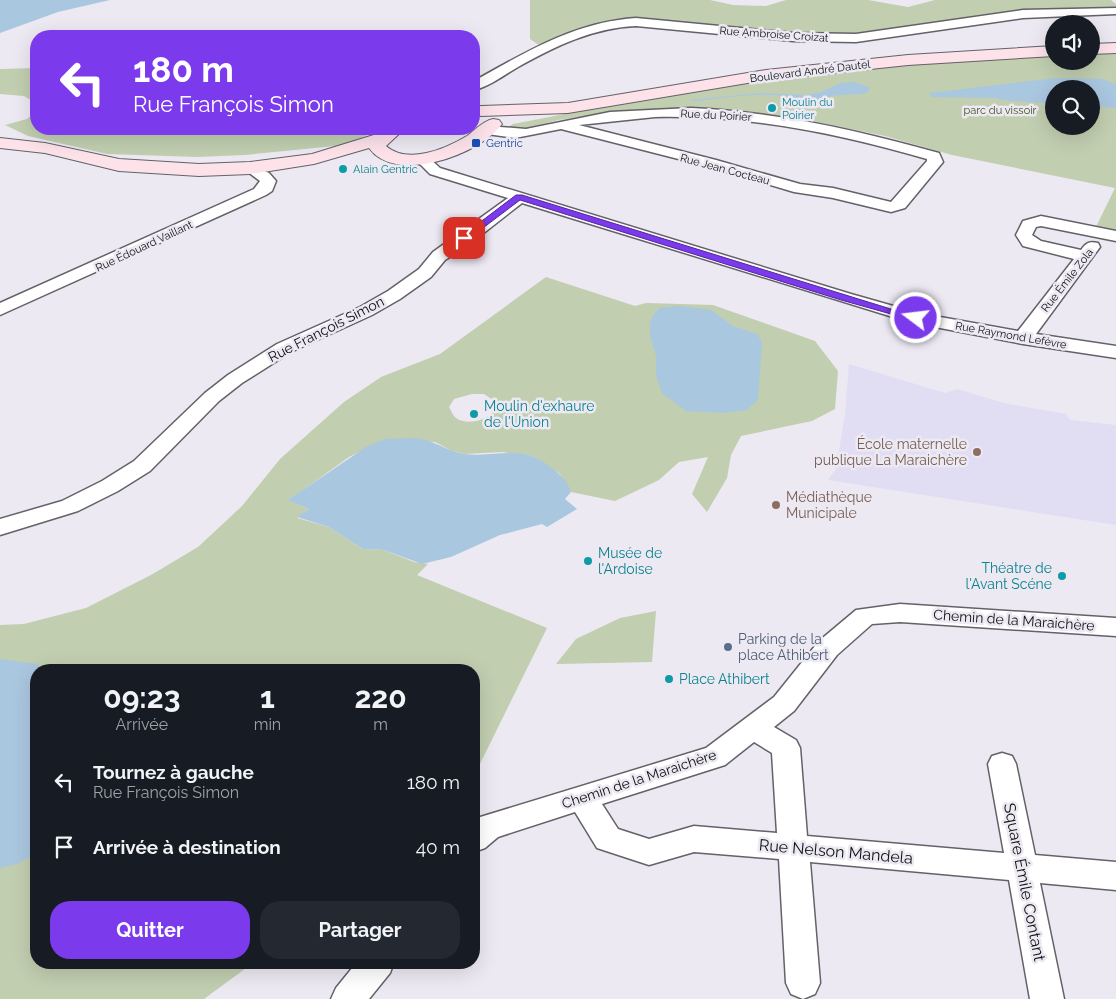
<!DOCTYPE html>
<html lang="fr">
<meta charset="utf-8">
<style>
:root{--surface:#171b24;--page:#242831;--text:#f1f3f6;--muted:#9ea1a6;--accent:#7c3aed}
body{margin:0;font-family:Raleway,sans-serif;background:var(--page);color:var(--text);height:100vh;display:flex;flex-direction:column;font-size:19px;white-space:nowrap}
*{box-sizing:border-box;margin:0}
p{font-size:16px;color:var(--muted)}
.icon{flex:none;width:28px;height:28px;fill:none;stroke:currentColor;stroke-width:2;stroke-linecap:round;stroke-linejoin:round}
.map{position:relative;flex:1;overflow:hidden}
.drawer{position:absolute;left:30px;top:664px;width:450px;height:305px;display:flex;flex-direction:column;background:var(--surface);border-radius:20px;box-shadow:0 5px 20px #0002}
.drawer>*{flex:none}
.guide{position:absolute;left:30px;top:30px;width:450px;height:105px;border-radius:20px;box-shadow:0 5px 20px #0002;background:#7c3aed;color:#fff;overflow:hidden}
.fabs{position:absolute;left:1045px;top:15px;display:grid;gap:10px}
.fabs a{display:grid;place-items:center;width:55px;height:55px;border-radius:50%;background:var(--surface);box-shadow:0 5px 20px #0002;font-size:25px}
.pin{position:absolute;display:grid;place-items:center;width:42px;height:42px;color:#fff;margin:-21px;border-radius:10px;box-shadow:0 2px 8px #0006}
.me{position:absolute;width:55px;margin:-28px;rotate:285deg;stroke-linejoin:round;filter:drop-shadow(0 0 4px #0008)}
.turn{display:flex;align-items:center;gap:18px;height:105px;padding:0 20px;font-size:22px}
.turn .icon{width:65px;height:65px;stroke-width:2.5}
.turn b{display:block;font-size:35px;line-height:42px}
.eta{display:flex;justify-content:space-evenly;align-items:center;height:85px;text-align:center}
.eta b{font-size:30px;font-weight:700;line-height:35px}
.primary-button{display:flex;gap:10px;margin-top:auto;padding:10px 20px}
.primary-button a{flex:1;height:58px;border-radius:20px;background:var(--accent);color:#fff;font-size:20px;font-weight:700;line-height:58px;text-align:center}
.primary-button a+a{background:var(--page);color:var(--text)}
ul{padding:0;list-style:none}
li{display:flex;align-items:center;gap:15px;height:65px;padding:0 20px}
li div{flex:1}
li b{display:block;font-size:19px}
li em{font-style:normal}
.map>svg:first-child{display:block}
</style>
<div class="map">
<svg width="1116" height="999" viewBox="0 0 1116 999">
<rect width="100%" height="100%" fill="#ece9f2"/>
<path fill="#e1def4" d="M 849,364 L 945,393 L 957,389 L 1004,403 L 1066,414 L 1070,420 L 1116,425 L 1116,525 L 828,480 L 836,469 L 845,414 Z"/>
<path fill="#c1ceb0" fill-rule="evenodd" d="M 530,0 L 710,0 L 733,5 L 766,6 L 786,0 L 868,0 L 908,7 L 935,0 L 1111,0 L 1116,4 L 1116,9 L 1041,12 L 864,37 L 796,37 L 633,19 L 605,22 L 545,49 L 530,39 Z
M 1116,51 L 1116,234 L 1095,229 L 1115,188 L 952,155 L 885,136 L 798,118 L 729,111 L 606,113 L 558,120 L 529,128 L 514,130 L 508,127 L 513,124 C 601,107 689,89 778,78 C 870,67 962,60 1054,54 L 1054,61 L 1091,61 L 1091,52 ZM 1054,89 L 1091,89 L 1091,126 L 1054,126 Z
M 36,68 L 36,129 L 380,129 L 345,145 L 245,155 L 197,157 L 107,154 L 28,136 L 5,125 L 27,119 L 35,112 L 34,102 L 24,96 L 0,94 L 0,69 Z
M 546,277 L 635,306 L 646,303 L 713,305 L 815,341 L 838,371 L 835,409 L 812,421 L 741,436 L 731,455 L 727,478 L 707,512 L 692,494 L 708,457 L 679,462 L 659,480 L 615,501 L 571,492 L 560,474 L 534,457 L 503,452 L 464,454 L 452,451 L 435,442 L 385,439 L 349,457 L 289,500 L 309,509 L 297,518 L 329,527 L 363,549 L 384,550 L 414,562 L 428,564 L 417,575 L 547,628 L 474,776 L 474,670 L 36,670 L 36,962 L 253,963 L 204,999 L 0,999 L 0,625 L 24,624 L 86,608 L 151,575 L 198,547 L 242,506 L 280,459 L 344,402 L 381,377 L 440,354 ZM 472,394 L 484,394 L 493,400 L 494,411 C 487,420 467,426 456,418 C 453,416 451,410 449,407 L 454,399 Z
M 656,611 L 652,662 L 556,664 L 576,639 L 620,618 Z"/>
<path fill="#aac7e0" d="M 0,0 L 110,0 L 58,12 L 0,33 Z
M 1056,78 L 1104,79 L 1116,85 L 1116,108 L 1091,106 L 1091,89 L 1054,89 L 1054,104 L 1002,100 L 996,98 L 931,97 L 929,93 Z
M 854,82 L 869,87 L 869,91 L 864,94 C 852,95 838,94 827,97 C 817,100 809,107 800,108 C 794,104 795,100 789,97 C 769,91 720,98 697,101 L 689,100 L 761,93 L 806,95 L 822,92 L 840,83 Z
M 679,306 L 711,310 L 733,326 L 757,334 L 762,342 L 758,400 L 747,410 L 724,413 L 686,411 L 662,393 L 656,376 L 656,356 L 650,336 L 650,324 L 653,315 L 660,308 Z
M 414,438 C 433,439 446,451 464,454 C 498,458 521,443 552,468 C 560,474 568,482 571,492 L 565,499 L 577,509 L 547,527 L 542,524 L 500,535 L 451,557 L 422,564 L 384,550 L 363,549 L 329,527 L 297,517 L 309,509 L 288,500 L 366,447 L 385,439 Z
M 0,659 L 37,664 L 48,670 L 36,670 L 36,853 L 17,864 L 0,868 Z"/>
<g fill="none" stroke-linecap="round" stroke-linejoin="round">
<g stroke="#646168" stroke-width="3">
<path id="street" d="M 1116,8 L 1116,14 L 1023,18 L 856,42 L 793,41 L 636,26 C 592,28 556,46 518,67 C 504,75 489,87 474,90 L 474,81 C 526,52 575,22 636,18 L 793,33 L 856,34 L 1023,10 Z
M 691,108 C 776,112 857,130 939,153 L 943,162 L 905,208 L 891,212 L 833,198 L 794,192 L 706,166 L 561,129 L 515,138 L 487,134 L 480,130 L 487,126 L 526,129 L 610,112 ZM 655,117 C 749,115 837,133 927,159 L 927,161 L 891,202 L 833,188 L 800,184 L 716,160 L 579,125 Z
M 423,156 L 428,157 L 440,168 L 851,294 L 918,313 L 1018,331 L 1074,259 L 1023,246 L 1016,235 L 1023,221 L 1041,216 L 1116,231 L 1116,241 L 1041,226 L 1036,227 L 1032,235 L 1041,241 L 1081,250 C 1086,243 1089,241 1098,243 L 1100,247 L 1036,334 L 1116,346 L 1116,358 L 1023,344 L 909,322 L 522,203 L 467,246 L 445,260 L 431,277 L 400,299 L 372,315 L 291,352 L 242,383 L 219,401 L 150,471 L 118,491 L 78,511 L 0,535 L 0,519 L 62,501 L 102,481 L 134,461 L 205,393 L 228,375 L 277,344 L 360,307 L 388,291 L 419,269 L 433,252 L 508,198 L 430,174 L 416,160 Z
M 256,167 L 269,173 L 276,181 L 272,191 L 266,195 L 0,315 L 0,303 L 254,189 L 260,181 L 248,172 Z
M 900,604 L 1116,618 L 1116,636 L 900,622 L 872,624 L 837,655 L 794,711 L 774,727 L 796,740 L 800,748 L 807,836 L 1004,853 L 988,764 L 992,756 L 1002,753 L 1012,756 L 1016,764 L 1035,855 L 1116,862 L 1116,890 L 1040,883 L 1064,999 L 1030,999 L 1009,880 L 810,862 L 820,983 L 815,994 L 803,999 L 791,994 L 786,983 L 779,859 L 694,852 L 649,865 L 597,848 L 575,812 L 498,837 L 485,848 L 474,852 L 474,821 L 477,818 L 706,748 L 774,697 L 819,641 L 856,610 ZM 754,742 L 772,753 L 777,833 L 694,826 L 649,839 L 618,829 L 602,804 L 725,765 Z
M 357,962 L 394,962 L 390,973 L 369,999 L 331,999 L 336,988 Z"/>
</g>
<g stroke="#646168" stroke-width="2">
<path id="secondary" d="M 1116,43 L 1116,53 L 1091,54 L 1091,44 Z
M 1054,46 L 1054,56 L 908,65 L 766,80 L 568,113 L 481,116 L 474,113 L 475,107 L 481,106 L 568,103 L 766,70 L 908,55 Z
M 493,119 L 499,120 L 502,124 C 480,155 395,185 369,148 L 314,164 L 250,174 L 199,176 L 119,171 L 45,153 L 0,148 L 0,138 L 45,143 L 119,159 L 199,164 L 250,162 L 312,154 L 377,134 L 385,129 L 399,129 L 401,132 L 386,146 C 408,165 445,149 467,136 C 475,130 483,121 493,119 Z"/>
</g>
<use href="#street" fill="#fff" fill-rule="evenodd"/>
<use href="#secondary" fill="#fde2ea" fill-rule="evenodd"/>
</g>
<path fill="#7c3aed" stroke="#51269a" d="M 516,195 L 522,195 L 920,318 L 916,321 L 841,300 L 520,200 L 467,240 L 462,240 L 462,236 Z"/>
<g fill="#0f9aa8" stroke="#ece9f2" stroke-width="2">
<circle cx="772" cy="108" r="5"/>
<circle cx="343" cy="169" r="5"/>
<circle cx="474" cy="414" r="5"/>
<circle cx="588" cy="561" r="5"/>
<circle cx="1062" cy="576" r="5"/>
<circle cx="669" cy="679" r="5"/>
</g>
<rect fill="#1a4fb4" stroke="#ece9f2" stroke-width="2" x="471" y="138" width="10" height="10" rx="2.5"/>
<g fill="#8d6e63" stroke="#ece9f2" stroke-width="2">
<circle cx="977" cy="452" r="5"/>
<circle cx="776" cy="505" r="5"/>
</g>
<circle fill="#5c6f8a" stroke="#ece9f2" stroke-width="2" cx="728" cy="647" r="5"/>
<g text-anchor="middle" stroke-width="5" stroke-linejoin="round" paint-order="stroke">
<g font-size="11" fill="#111113" stroke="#ece9f2">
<text transform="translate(774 34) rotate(4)" y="4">Rue Ambroise Croizat</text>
<text transform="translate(810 71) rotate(-7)" y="4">Boulevard André Dautel</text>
<text transform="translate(716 115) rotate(3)" y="4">Rue du Poirier</text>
<text transform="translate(725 169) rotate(15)" y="4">Rue Jean Cocteau</text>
<text transform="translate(144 246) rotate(-25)" y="4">Rue Édouard Vaillant</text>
<text transform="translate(1067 280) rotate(-52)" y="4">Rue Émile Zola</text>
<text transform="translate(1011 335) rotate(10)" y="4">Rue Raymond Lefèvre</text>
</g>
<g font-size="11" fill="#0d838f" stroke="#ece9f2" text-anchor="start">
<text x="782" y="106">Moulin du<tspan x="782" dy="13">Poirier</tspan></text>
<text x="353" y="173">Alain Gentric</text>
</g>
<g font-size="11" fill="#3f511f" stroke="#ece9f2">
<text x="1000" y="114">parc du vissoir</text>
</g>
<g font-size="11" fill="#164399" stroke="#ece9f2" text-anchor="start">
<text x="486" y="147">Gentric</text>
</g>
<g font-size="14" fill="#111113" stroke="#ece9f2">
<text transform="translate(326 329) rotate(-27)" y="5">Rue François Simon</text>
<text transform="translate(1014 620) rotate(4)" y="5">Chemin de la Maraichère</text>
<text transform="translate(639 779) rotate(-18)" y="5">Chemin de la Maraichère</text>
</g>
<g font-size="14" fill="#0d838f" stroke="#ece9f2" text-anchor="start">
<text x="484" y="411">Moulin d'exhaure<tspan x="484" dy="16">de l'Union</tspan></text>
<text x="598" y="558">Musée de<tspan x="598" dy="16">l'Ardoise</tspan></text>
<text x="1052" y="573" text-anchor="end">Théatre de<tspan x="1052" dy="16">l'Avant Scéne</tspan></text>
<text x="679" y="684">Place Athibert</text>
</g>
<g font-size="14" fill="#785e54" stroke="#ece9f2" text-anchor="end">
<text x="967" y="449">École maternelle<tspan x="967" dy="16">publique La Maraichère</tspan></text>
<text x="786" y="502" text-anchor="start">Médiathèque<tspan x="786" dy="16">Municipale</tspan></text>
</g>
<g font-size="14" fill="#4e5e75" stroke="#ece9f2" text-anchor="start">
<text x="738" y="644">Parking de la<tspan x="738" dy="16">place Athibert</tspan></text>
</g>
<g font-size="16" fill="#111113" stroke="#ece9f2">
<text transform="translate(836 851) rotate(5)" y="6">Rue Nelson Mandela</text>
<text transform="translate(1025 882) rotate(79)" y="6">Square Émile Contant</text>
</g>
</g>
</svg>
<div class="fabs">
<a><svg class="icon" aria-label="sound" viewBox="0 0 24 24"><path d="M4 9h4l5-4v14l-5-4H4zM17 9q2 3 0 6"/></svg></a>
<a><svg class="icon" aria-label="search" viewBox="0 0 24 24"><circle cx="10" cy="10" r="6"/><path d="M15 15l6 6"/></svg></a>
</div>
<div class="pin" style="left:464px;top:238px;background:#d93025"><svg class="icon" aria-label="arrive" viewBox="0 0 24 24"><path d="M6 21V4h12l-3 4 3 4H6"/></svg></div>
<svg class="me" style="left:916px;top:318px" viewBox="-20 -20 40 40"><circle r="17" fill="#7c3aed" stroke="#fff" stroke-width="3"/><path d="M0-11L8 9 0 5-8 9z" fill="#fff"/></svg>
<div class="guide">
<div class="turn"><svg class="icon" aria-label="left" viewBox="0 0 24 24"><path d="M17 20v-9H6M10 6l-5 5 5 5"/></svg><div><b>180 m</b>Rue François Simon</div></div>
</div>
<section class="drawer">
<div class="eta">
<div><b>09:23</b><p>Arrivée</p></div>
<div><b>1</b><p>min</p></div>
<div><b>220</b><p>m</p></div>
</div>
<ul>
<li><svg class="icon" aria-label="left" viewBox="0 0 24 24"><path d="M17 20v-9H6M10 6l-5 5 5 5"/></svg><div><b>Tournez à gauche</b><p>Rue François Simon</p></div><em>180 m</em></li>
<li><svg class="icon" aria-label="arrive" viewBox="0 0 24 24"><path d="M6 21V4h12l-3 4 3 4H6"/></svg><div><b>Arrivée à destination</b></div><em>40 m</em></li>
</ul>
<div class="primary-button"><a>Quitter</a><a>Partager</a></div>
</section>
</div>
